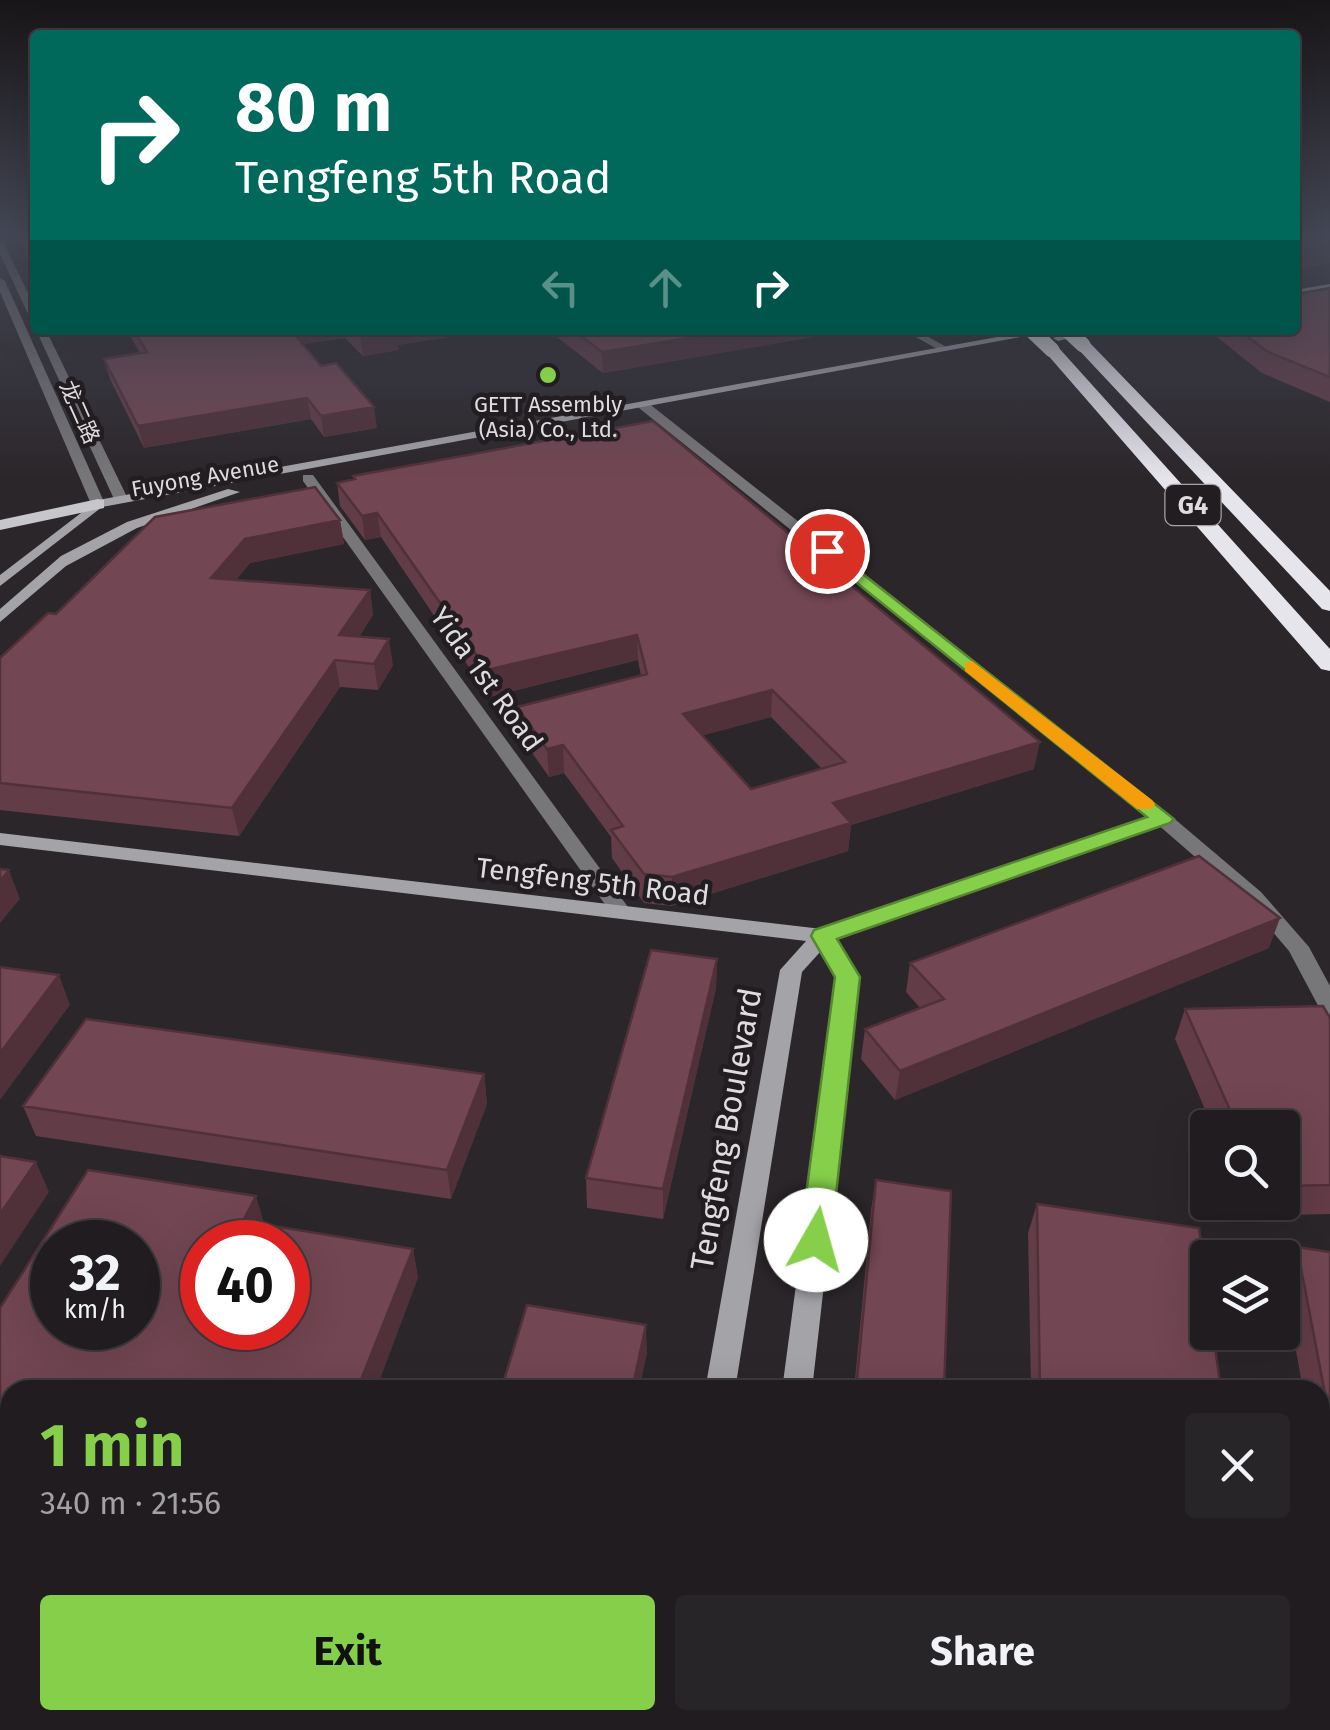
<!DOCTYPE html>
<meta charset="utf-8">
<style>
:root{--surface:#201c20;--page:#282529;--text:#f1f3f6;--muted:#a2a1a5;--line:#3d3a3e;--accent:#86cf4b}
body{margin:0;font-family:"Fira Sans","Noto Sans SC",sans-serif;background:var(--page);color:var(--text);height:100vh;display:flex;flex-direction:column;font-size:38px;white-space:nowrap}
*{box-sizing:border-box;margin:0}
p{font-size:32px;color:var(--muted)}
.icon{flex:none;width:55px;height:55px;fill:none;stroke:currentColor;stroke-width:2;stroke-linecap:round;stroke-linejoin:round}
.map{position:relative;flex:1;overflow:hidden}
.details{position:absolute;left:0px;top:1380px;width:1330px;height:350px;display:flex;flex-direction:column;background:var(--surface);border-radius:30px 30px 0 0;box-shadow:0 10px 40px #0002,0 0 0 2px var(--line)}
.details>*{flex:none}
.hud{position:absolute;left:30px;top:30px;width:1270px;height:305px;border-radius:10px;box-shadow:0 10px 40px #0002,0 0 0 2px var(--line);background:#00695c;color:#fff;overflow:hidden}
.fabs{position:absolute;left:1190px;top:1110px;display:grid;gap:20px}
.fabs a{display:grid;place-items:center;width:110px;height:110px;border-radius:10px;background:var(--surface);box-shadow:0 10px 40px #0002,0 0 0 2px var(--line);font-size:50px}
.speed{position:absolute;left:30px;top:1220px;display:flex;gap:20px;font-size:50px;font-weight:700;text-align:center}
.speed>*{display:grid;place-content:center;width:130px;height:130px;border-radius:50%;background:var(--surface);box-shadow:0 10px 40px #0002,0 0 0 2px var(--line);line-height:1}
.speed small{font-size:25px;font-weight:400}
.speed .limit{border:15px solid #d22;background:#fff;color:#111}
.pin{position:absolute;display:grid;place-items:center;width:85px;height:85px;color:#fff;margin:-42px;border:5px solid #fff;border-radius:50%;box-shadow:0 2px 10px #0007}
.me{position:absolute;width:110px;margin:-55px;rotate:7deg;stroke-linejoin:round;filter:drop-shadow(0 0 8px #0008)}
.turn{display:flex;align-items:center;gap:35px;height:210px;padding:0 40px;font-size:45px}
.turn .icon{width:130px;height:130px;stroke-width:2.5}
.turn b{display:block;font-size:70px;line-height:85px}
.lanes{display:flex;align-items:center;height:95px;padding:0 40px;background:#0003;justify-content:center;gap:50px;direction:ltr}
.lanes .off{opacity:.35}
.round{display:grid;place-items:center;flex:none;width:105px;height:105px;border-radius:10px;background:var(--page)}
.summary{display:flex;align-items:center;justify-content:space-between;height:170px;padding:0 40px}
h1{font-size:60px;font-weight:700;line-height:75px;color:var(--accent)}
.action{display:flex;gap:20px;margin-top:auto;padding:20px 40px}
.action a{flex:1;height:115px;border-radius:10px;background:var(--accent);color:#111;font-size:40px;font-weight:700;line-height:115px;text-align:center}
.action a+a{background:var(--page);color:var(--text)}
.map>svg:first-child{display:block}
</style>
<div class="map">
<svg width="1330" height="1730" viewBox="0 0 1330 1730">
<rect width="100%" height="100%" fill="#2b262a"/>
<g fill="none" stroke-linecap="round" stroke-linejoin="round">
<path fill="#777679" fill-rule="evenodd" d="M 0,241 L 4,244 L 35,307 L 35,321 L 30,318 L 0,254 Z
M 0,278 L 5,281 L 105,504 L 103,507 L 91,504 L 0,292 Z
M 36,330 L 46,330 L 128,499 L 126,502 L 114,499 Z
M 903,330 L 916,330 L 950,349 L 941,351 Z
M 639,402 L 647,402 L 1170,815 L 1261,892 L 1309,947 L 1330,986 L 1330,1015 L 1322,1013 L 1289,951 L 1247,902 L 1156,823 L 639,408 Z
M 303,475 L 313,475 L 628,907 L 631,912 L 628,917 L 614,917 L 303,481 Z"/>
<path fill="#a4a3a8" fill-rule="evenodd" d="M 1330,284 L 1330,290 L 1295,296 L 1295,290 Z
M 1036,330 L 1058,330 L 102,507 L 0,586 L 0,575 L 98,500 Z
M 1082,330 L 1103,330 L 1058,341 L 1053,338 Z
M 228,489 L 240,492 L 137,528 L 66,566 L 0,622 L 0,609 L 61,556 L 127,522 Z
M 1163,813 L 1173,819 L 1170,823 L 836,939 L 859,977 L 812,1390 L 782,1390 L 837,977 L 821,951 L 802,972 L 735,1390 L 705,1390 L 780,970 L 806,941 L 0,845 L 0,833 L 822,929 Z
M 647,1720 L 683,1720 L 681,1730 L 645,1730 Z
M 739,1720 L 775,1720 L 773,1730 L 737,1730 Z"/>
<path fill="#c7c6cb" fill-rule="evenodd" d="M 98,499 L 104,500 L 104,508 L 0,530 L 0,520 Z"/>
<path fill="#e7e5ec" fill-rule="evenodd" d="M 1077,342 L 1089,342 L 1330,591 L 1330,611 L 1322,609 L 1077,348 Z
M 1046,347 L 1058,347 L 1330,649 L 1330,671 L 1321,669 L 1046,353 Z"/>
<path stroke="#e7e5ec" stroke-width="15" d="M 1031,330 L 1052,350
M 1067,330 L 1083,345"/>
</g>
<path fill="#623c47" fill-rule="evenodd" d="M 15,237 L 35,237 L 35,277 L 26,257 L 22,244 L 19,244 Z
M 1330,288 L 1330,402 L 1262,373 L 1217,337 L 1200,330 L 1295,330 Z
M 127,330 L 495,330 L 398,345 L 399,350 L 363,356 L 345,338 L 303,344 L 377,428 L 324,437 L 311,419 L 144,448 L 110,379 L 104,359 L 140,353 Z
M 548,330 L 854,330 L 603,373 Z
M 353,476 L 1034,769 L 851,825 L 848,851 L 672,906 L 644,903 L 612,858 L 611,837 L 564,773 L 549,777 L 519,734 L 517,707 L 641,676 L 638,660 L 489,697 L 381,537 L 365,540 L 340,506 L 337,483 L 353,480 ZM 771,717 L 822,769 L 751,789 L 703,735 Z
M 340,520 L 344,544 L 250,563 L 236,580 L 370,590 L 373,615 L 359,637 L 393,665 L 378,690 L 340,687 L 239,836 L 0,810 L 0,658 L 56,614 Z
M 1269,948 L 895,1100 L 861,1059 L 865,1029 L 920,1008 L 906,992 L 910,963 Z
M 717,959 L 716,988 L 663,1219 L 587,1208 L 586,1178 Z
M 1185,1009 L 1330,1018 L 1330,1214 L 1251,1216 L 1245,1202 L 1282,1202 L 1282,1128 L 1213,1128 L 1175,1039 Z
M 484,1074 L 487,1104 L 451,1199 L 36,1136 L 23,1106 Z
M 876,1180 L 944,1390 L 854,1390 L 871,1210 Z
M 1037,1204 L 1221,1390 L 1031,1390 L 1028,1233 Z
M 264,1225 L 413,1249 L 418,1278 L 10,1390 L 10,1557 L 0,1555 L 0,1308 Z
M 1297,1247 L 1330,1252 L 1330,1540 L 1320,1484 L 1320,1390 L 1303,1390 L 1283,1277 Z
M 408,1720 L 566,1720 L 564,1730 L 411,1730 Z
M 989,1720 L 1320,1720 L 1330,1730 L 989,1730 Z"/>
<path fill="#503139" d="M 1330,246 L 1330,263 L 1295,270 L 1295,252 Z
M 288,330 L 344,330 L 345,338 L 291,346 Z
M 392,330 L 495,330 L 398,345 L 399,350 L 363,356 L 360,336 Z
M 738,330 L 854,330 L 603,373 L 602,352 Z
M 307,398 L 311,419 L 144,448 L 138,426 Z
M 374,407 L 377,428 L 324,437 L 321,416 Z
M 377,513 L 381,537 L 365,540 L 362,516 Z
M 340,520 L 344,544 L 250,563 L 216,603 L 211,578 L 245,539 Z
M 370,590 L 373,615 L 343,661 L 339,635 Z
M 637,635 L 638,660 L 489,697 L 487,670 Z
M 389,639 L 393,665 L 378,690 L 374,664 Z
M 335,660 L 340,687 L 239,836 L 232,808 Z
M 772,690 L 771,717 L 683,741 L 683,714 Z
M 1040,742 L 1034,769 L 851,825 L 848,851 L 672,906 L 672,877 L 833,803 Z
M 563,745 L 564,773 L 549,777 L 547,749 Z
M 9,870 L 20,899 L 0,923 L 0,881 Z
M 1280,918 L 1269,948 L 895,1100 L 900,1071 Z
M 717,959 L 716,988 L 663,1219 L 663,1189 Z
M 59,975 L 70,1005 L 0,1100 L 0,1053 Z
M 484,1074 L 487,1104 L 451,1199 L 447,1170 Z
M 36,1162 L 49,1192 L 0,1266 L 0,1214 Z
M 256,1196 L 265,1226 L 243,1221 Z
M 413,1249 L 418,1278 L 376,1390 L 357,1390 Z
M 646,1325 L 647,1354 L 639,1390 L 632,1390 Z
M 558,1720 L 566,1720 L 564,1730 L 555,1730 Z"/>
<path fill="#724652" stroke="#503139" stroke-width="2.5" fill-rule="evenodd" d="M 33,237 L 35,237 L 35,266 L 34,266 L 21,239 Z
M 1295,237 L 1330,237 L 1330,246 L 1295,252 Z
M 1330,288 L 1330,377 L 1268,352 L 1239,330 L 1295,330 L 1295,294 Z
M 134,330 L 291,330 L 321,366 L 336,363 L 374,407 L 321,416 L 307,398 L 138,426 L 104,359 L 147,352 Z
M 354,330 L 397,330 L 360,336 Z
M 573,330 L 738,330 L 602,352 Z
M 653,421 L 1040,742 L 833,803 L 851,823 L 672,877 L 644,874 L 611,830 L 623,826 L 563,745 L 547,749 L 517,707 L 647,674 L 637,635 L 487,670 L 377,513 L 362,516 L 337,483 L 355,479 L 353,476 ZM 772,690 L 845,762 L 751,789 L 683,714 Z
M 315,487 L 340,520 L 245,539 L 211,578 L 370,590 L 339,635 L 389,639 L 374,664 L 335,660 L 232,808 L 0,783 L 0,658 L 48,613 L 56,614 L 155,517 Z
M 1199,856 L 1280,918 L 900,1071 L 865,1029 L 944,999 L 910,963 Z
M 0,869 L 9,870 L 0,881 Z
M 651,950 L 717,959 L 663,1189 L 586,1178 Z
M 0,967 L 59,975 L 0,1053 Z
M 1323,1006 L 1330,1018 L 1330,1185 L 1282,1186 L 1282,1128 L 1238,1128 L 1185,1009 Z
M 86,1019 L 484,1074 L 447,1170 L 23,1106 Z
M 0,1156 L 36,1162 L 0,1214 Z
M 88,1170 L 256,1196 L 243,1221 L 413,1249 L 357,1390 L 10,1390 L 10,1532 L 0,1530 L 0,1308 ZM 52,1242 L 138,1242 L 138,1328 L 52,1328 ZM 202,1242 L 288,1242 L 288,1328 L 202,1328 Z
M 876,1180 L 951,1191 L 944,1390 L 856,1390 Z
M 1037,1204 L 1199,1228 L 1208,1290 L 1208,1332 L 1213,1332 L 1221,1390 L 1040,1390 Z
M 1297,1247 L 1330,1252 L 1330,1420 Z
M 527,1305 L 646,1325 L 632,1390 L 501,1390 Z
M 1320,1700 L 1330,1702 L 1330,1730 L 999,1730 L 999,1720 L 1320,1720 Z
M 459,1720 L 558,1720 L 555,1730 L 508,1730 Z
M 839,1720 L 936,1720 L 936,1730 L 838,1730 Z"/>
<linearGradient id="sky" x2="0" y2="1"><stop stop-color="#181517"/><stop offset="0.49" stop-color="#444755"/><stop offset="1" stop-color="#444755" stop-opacity="0"/></linearGradient>
<rect width="1330" height="479" fill="url(#sky)"/>
<path fill="#86cf4b" stroke="#578731" stroke-width="2.5" d="M 827,546 L 1174,819 L 1170,823 L 837,939 L 860,977 L 831,1240 L 826,1249 L 816,1252 L 805,1249 L 800,1240 L 835,977 L 811,936 L 814,930 L 1147,817 L 821,554 L 821,548 Z"/>
<path fill="#f59e0b" d="M 972,661 L 1152,800 L 1155,804 L 1152,809 L 1137,809 L 965,671 L 965,663 Z"/>
<circle fill="#86cf4b" stroke="#211d21" stroke-width="4" cx="548" cy="375" r="10"/>
<g text-anchor="middle" stroke-width="9" stroke-linejoin="round" paint-order="stroke">
<g font-size="22" fill="#dfdcdf" stroke="#211d21">
<text x="548" y="412">GETT Assembly<tspan x="548" dy="25">(Asia) Co., Ltd.</tspan></text>
</g>
<g font-size="22" fill="#dfdcdf" stroke="#211d21">
<text transform="translate(80 412) rotate(66)" y="8">龙二路</text>
<text transform="translate(205 476) rotate(-10)" y="8">Fuyong Avenue</text>
</g>
<rect fill="#211d21" stroke="#a6a3a6" stroke-width="2.5" x="1165.5" y="485" width="55" height="40" rx="8"/>
<g font-size="25" font-weight="bold" fill="#dfdcdf">
<text x="1193" y="514">G4</text>
</g>
<g font-size="28" fill="#dfdcdf" stroke="#211d21">
<text transform="translate(487 679) rotate(54)" y="10">Yida 1st Road</text>
<text transform="translate(593 881) rotate(7)" y="10">Tengfeng 5th Road</text>
</g>
<g font-size="32" fill="#dfdcdf" stroke="#211d21">
<text transform="translate(726 1129) rotate(-80)" y="11">Tengfeng Boulevard</text>
</g>
</g>
</svg>
<div class="fabs">
<a><svg class="icon" aria-label="search" viewBox="0 0 24 24"><circle cx="10" cy="10" r="6"/><path d="M15 15l6 6"/></svg></a>
<a><svg class="icon" aria-label="layers" viewBox="0 0 24 24"><path d="M12 4l9 5-9 5-9-5zM3 14l9 5 9-5"/></svg></a>
</div>
<div class="speed"><div>32<small>km/h</small></div><div class="limit">40</div></div>
<div class="pin" style="left:827px;top:551px;background:#d93025"><svg class="icon" aria-label="arrive" viewBox="0 0 24 24"><path d="M6 21V4h12l-3 4 3 4H6"/></svg></div>
<svg class="me" style="left:816px;top:1240px" viewBox="-20 -20 40 40"><circle r="19" fill="#fff"/><path d="M0-13L10 11 0 6-10 11z" fill="#86cf4b"/></svg>
<div class="hud">
<div class="turn"><svg class="icon" aria-label="right" viewBox="0 0 24 24"><path d="M7 20v-9h11M14 6l5 5-5 5"/></svg><div><b>80 m</b>Tengfeng 5th Road</div></div>
<div class="lanes"><svg class="icon off" aria-label="left" viewBox="0 0 24 24"><path d="M17 20v-9H6M10 6l-5 5 5 5"/></svg><svg class="icon off" aria-label="ahead" viewBox="0 0 24 24"><path d="M12 20V5M6 11l6-6 6 6"/></svg><svg class="icon" aria-label="right" viewBox="0 0 24 24"><path d="M7 20v-9h11M14 6l5 5-5 5"/></svg></div>
</div>
<section class="details">
<div class="summary"><div><h1>1 min</h1><p>340 m · 21:56</p></div><a class="round"><svg class="icon" aria-label="close" viewBox="0 0 24 24"><path d="M6 6l12 12M18 6L6 18"/></svg></a></div>
<div class="action"><a>Exit</a><a>Share</a></div>
</section>
</div>
